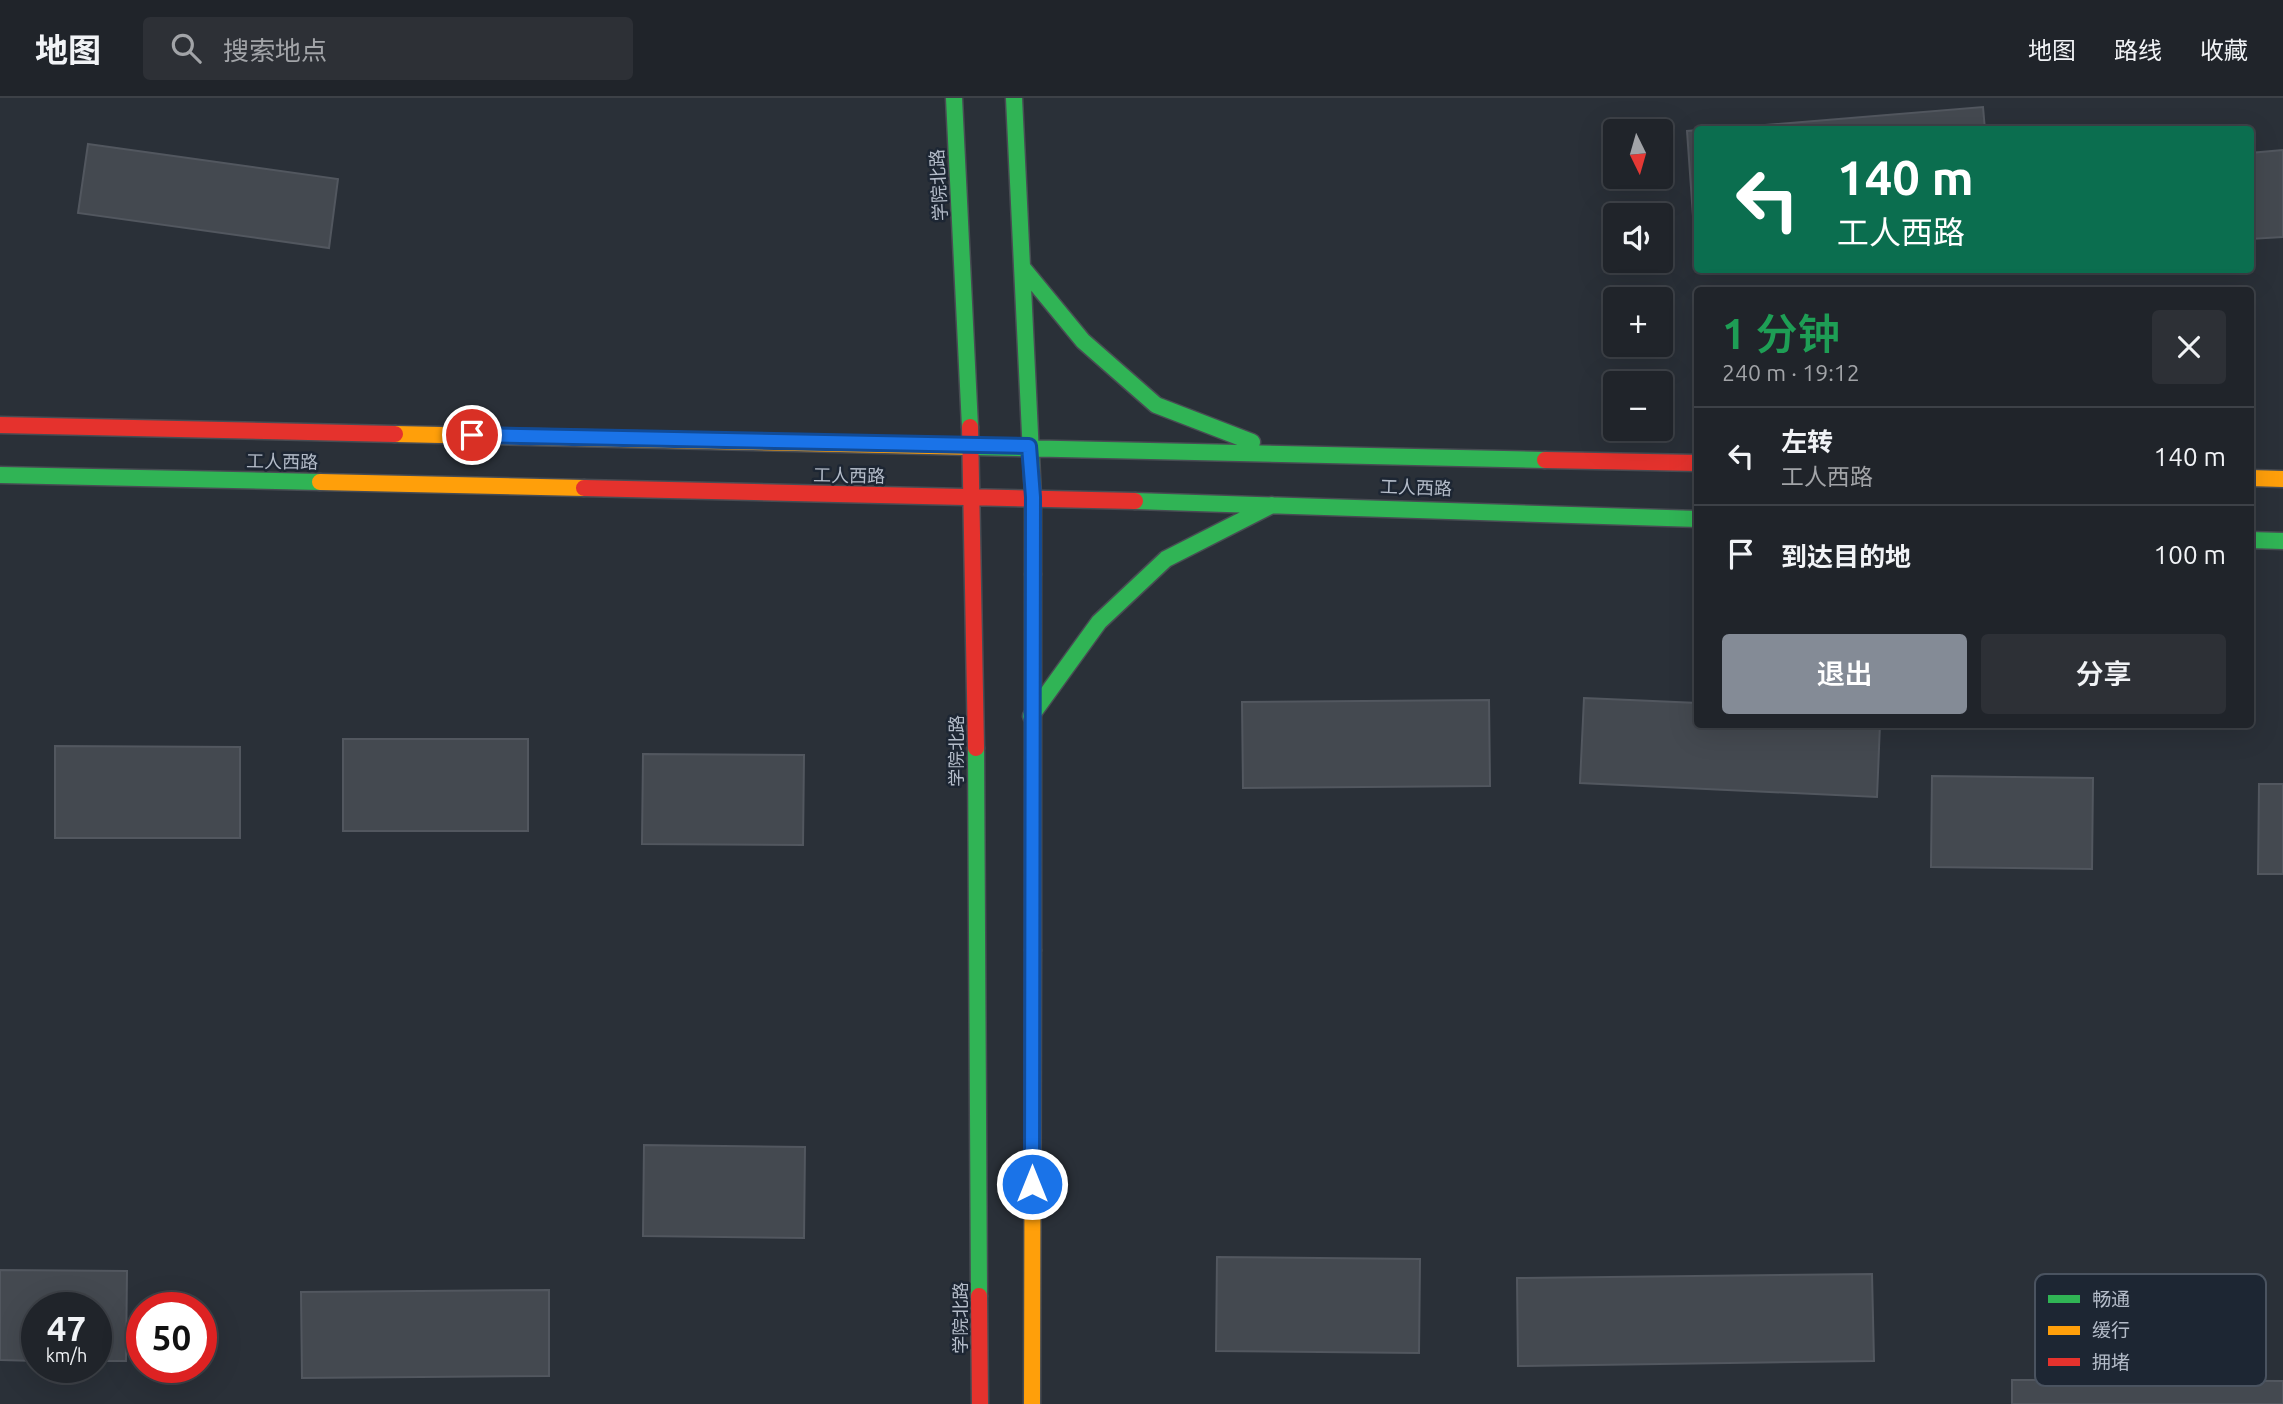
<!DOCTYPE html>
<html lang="zh">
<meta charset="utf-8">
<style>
:root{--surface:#20242a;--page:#2d3036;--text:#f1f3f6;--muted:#a2a4a8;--line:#3d4147;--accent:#848b96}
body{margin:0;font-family:Ubuntu,"Noto Sans SC",sans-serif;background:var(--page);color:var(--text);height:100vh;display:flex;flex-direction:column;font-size:26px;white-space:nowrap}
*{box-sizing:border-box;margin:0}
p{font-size:23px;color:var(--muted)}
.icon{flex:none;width:38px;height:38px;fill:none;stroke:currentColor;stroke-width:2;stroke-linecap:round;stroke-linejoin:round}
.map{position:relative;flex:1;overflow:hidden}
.details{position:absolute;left:1694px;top:189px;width:560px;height:441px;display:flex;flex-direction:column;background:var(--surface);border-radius:7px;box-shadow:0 7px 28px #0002,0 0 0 2px var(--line)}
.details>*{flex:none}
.guide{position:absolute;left:1694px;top:28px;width:560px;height:147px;border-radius:7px;box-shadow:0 7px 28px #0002,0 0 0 2px var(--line);background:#0b6e4f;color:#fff;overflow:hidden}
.needle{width:46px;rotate:175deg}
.controls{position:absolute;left:1603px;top:21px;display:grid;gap:14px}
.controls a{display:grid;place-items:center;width:70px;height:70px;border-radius:7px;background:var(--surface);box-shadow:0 7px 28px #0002,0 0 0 2px var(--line);font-size:35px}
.speed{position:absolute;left:21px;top:1194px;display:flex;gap:14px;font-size:35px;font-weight:700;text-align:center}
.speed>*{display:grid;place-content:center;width:91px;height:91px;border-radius:50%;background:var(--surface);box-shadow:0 7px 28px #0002,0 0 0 2px var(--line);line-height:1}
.speed small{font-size:18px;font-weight:400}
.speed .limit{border:10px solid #d22;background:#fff;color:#111}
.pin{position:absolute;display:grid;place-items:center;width:60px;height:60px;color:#fff;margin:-30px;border:4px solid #fff;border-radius:50%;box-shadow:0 2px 7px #0007}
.me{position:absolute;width:77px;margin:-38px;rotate:0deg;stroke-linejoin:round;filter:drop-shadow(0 0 5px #0008)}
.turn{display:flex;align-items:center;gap:24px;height:147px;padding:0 28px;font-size:32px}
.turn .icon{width:91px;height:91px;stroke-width:2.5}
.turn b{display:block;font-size:49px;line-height:60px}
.round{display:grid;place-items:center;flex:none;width:74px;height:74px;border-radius:7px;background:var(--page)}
.headline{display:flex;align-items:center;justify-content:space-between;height:119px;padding:0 28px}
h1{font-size:42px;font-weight:600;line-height:52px;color:#1e9e55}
.action{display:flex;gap:14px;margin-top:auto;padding:14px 28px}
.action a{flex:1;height:80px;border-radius:7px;background:var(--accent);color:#fff;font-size:28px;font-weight:600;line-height:80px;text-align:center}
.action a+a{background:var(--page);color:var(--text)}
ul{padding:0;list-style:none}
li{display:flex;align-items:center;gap:21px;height:98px;padding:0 28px;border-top:2px solid var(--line)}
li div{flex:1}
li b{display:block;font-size:26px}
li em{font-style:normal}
header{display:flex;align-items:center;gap:42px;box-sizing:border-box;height:98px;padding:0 35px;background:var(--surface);border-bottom:2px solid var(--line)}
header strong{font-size:33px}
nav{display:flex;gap:38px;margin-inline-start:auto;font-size:24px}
.search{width:490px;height:63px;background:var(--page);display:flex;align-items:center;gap:18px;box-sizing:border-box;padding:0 24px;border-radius:7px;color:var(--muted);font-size:26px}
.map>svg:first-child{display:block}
</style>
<header>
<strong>地图</strong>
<div class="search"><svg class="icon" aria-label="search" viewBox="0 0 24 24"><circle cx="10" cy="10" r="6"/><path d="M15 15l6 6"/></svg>搜索地点</div>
<nav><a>地图</a><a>路线</a><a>收藏</a></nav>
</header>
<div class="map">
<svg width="2283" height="1306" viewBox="0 0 2283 1306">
<rect width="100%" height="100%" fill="#2a3038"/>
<path fill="#444950" stroke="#52575f" stroke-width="2" d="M 1983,9 L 1985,32 L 1704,32 Z
M 1698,32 L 1698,118 L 1693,118 L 1687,33 Z
M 88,46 L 338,81 L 329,150 L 78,115 Z
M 2283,52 L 2283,139 L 2250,141 L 2250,55 Z
M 1584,600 L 1698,605 L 1698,626 L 1880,626 L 1877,699 L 1580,685 Z
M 1489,602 L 1490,688 L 1243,690 L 1242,604 Z
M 343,641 L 528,641 L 528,733 L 343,733 Z
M 55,648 L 240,649 L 240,740 L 55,740 Z
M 643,656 L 804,657 L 803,747 L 642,746 Z
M 1932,678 L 2093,680 L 2092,771 L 1931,769 Z
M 2259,686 L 2283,686 L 2283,776 L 2258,776 Z
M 644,1047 L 805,1049 L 804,1140 L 643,1138 Z
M 1217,1159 L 1420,1161 L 1419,1255 L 1216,1253 Z
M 0,1172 L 127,1173 L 126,1263 L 96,1263 L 96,1209 L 37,1209 L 37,1263 L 0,1262 Z
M 1872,1176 L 1874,1263 L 1518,1268 L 1517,1180 Z
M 549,1192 L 549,1278 L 302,1280 L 301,1194 Z
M 2012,1282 L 2283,1283 L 2283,1306 L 2012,1306 Z"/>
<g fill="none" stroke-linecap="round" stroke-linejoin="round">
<g stroke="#484c53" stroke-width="19">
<path id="fast" d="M 954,0 L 970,329
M 1014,0 L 1033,399 L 1033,476
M 1022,169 L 1083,243 L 1156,307 L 1252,344
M 974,349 L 1545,362
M 0,377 L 320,384
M 1135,403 L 1698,421
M 2250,442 L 2283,443
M 1031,618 L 1099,524 L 1166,461 L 1272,407
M 976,650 L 979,1198"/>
</g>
<g stroke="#484c53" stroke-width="19">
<path id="slow" d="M 395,336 L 974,349
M 2250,380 L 2283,381
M 320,384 L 584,390
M 1032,1306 L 1033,852"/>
</g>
<g stroke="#484c53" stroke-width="19">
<path id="jam" d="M 0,327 L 395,336
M 970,329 L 976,650
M 1545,362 L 1698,365
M 584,390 L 1135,403
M 1033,852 L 1033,476
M 979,1198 L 980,1306"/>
</g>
<use href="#fast" stroke="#30b455" stroke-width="16"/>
<use href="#slow" stroke="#ff9f0a" stroke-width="16"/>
<use href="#jam" stroke="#e5322d" stroke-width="16"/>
</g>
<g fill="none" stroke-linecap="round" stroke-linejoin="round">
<g stroke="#114b97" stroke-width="18">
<path id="route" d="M 472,337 L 1029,348 L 1033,399 L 1032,1086"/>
</g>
<use href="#route" stroke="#1a73e8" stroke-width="12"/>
</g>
<g text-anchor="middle" stroke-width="5" stroke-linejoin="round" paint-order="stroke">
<g font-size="18" fill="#b4bcc9" stroke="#1d2633">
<text transform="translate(939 87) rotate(-93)" y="6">学院北路</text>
<text transform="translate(282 364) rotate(1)" y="6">工人西路</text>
<text transform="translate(849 378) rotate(1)" y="6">工人西路</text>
<text transform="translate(1416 390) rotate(2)" y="6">工人西路</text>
<text transform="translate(957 653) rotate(-90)" y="6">学院北路</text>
<text transform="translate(961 1220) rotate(-90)" y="6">学院北路</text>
</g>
</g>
<rect x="2035" y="1176" width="231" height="112" rx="10" fill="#1d2633" stroke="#4a5360" stroke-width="2"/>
<rect x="2048" y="1197" width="32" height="8" fill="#30b455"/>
<rect x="2048" y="1228" width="32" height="9" fill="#ff9f0a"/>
<rect x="2048" y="1260" width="32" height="8" fill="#e5322d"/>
<g font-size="19" fill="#b4bcc9">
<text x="2092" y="1208">畅通</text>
<text x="2092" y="1239">缓行</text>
<text x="2092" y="1271">拥堵</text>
</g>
</svg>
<div class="controls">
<a><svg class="needle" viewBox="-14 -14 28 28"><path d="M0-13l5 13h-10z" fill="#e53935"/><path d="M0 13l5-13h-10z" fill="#a2a4a8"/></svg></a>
<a><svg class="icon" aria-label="sound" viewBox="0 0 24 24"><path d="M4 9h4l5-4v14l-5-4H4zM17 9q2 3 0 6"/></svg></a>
<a>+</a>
<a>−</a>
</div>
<div class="speed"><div>47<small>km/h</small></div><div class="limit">50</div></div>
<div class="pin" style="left:472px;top:337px;background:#d93025"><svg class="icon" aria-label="arrive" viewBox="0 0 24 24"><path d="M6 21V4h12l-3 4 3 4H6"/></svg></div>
<svg class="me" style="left:1032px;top:1086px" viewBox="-20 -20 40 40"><circle r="17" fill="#1a73e8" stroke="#fff" stroke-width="3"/><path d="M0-11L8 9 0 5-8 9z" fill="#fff"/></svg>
<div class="guide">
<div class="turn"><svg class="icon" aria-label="left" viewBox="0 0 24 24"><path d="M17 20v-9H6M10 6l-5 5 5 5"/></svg><div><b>140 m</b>工人西路</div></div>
</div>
<section class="details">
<div class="headline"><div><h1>1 分钟</h1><p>240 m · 19:12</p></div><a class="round"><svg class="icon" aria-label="close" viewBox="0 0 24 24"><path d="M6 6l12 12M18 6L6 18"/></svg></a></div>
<ul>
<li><svg class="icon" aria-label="left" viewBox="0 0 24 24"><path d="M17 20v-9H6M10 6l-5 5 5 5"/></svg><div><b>左转</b><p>工人西路</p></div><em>140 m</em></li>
<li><svg class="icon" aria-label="arrive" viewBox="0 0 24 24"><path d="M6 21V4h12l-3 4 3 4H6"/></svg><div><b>到达目的地</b></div><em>100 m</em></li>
</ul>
<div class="action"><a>退出</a><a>分享</a></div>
</section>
</div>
